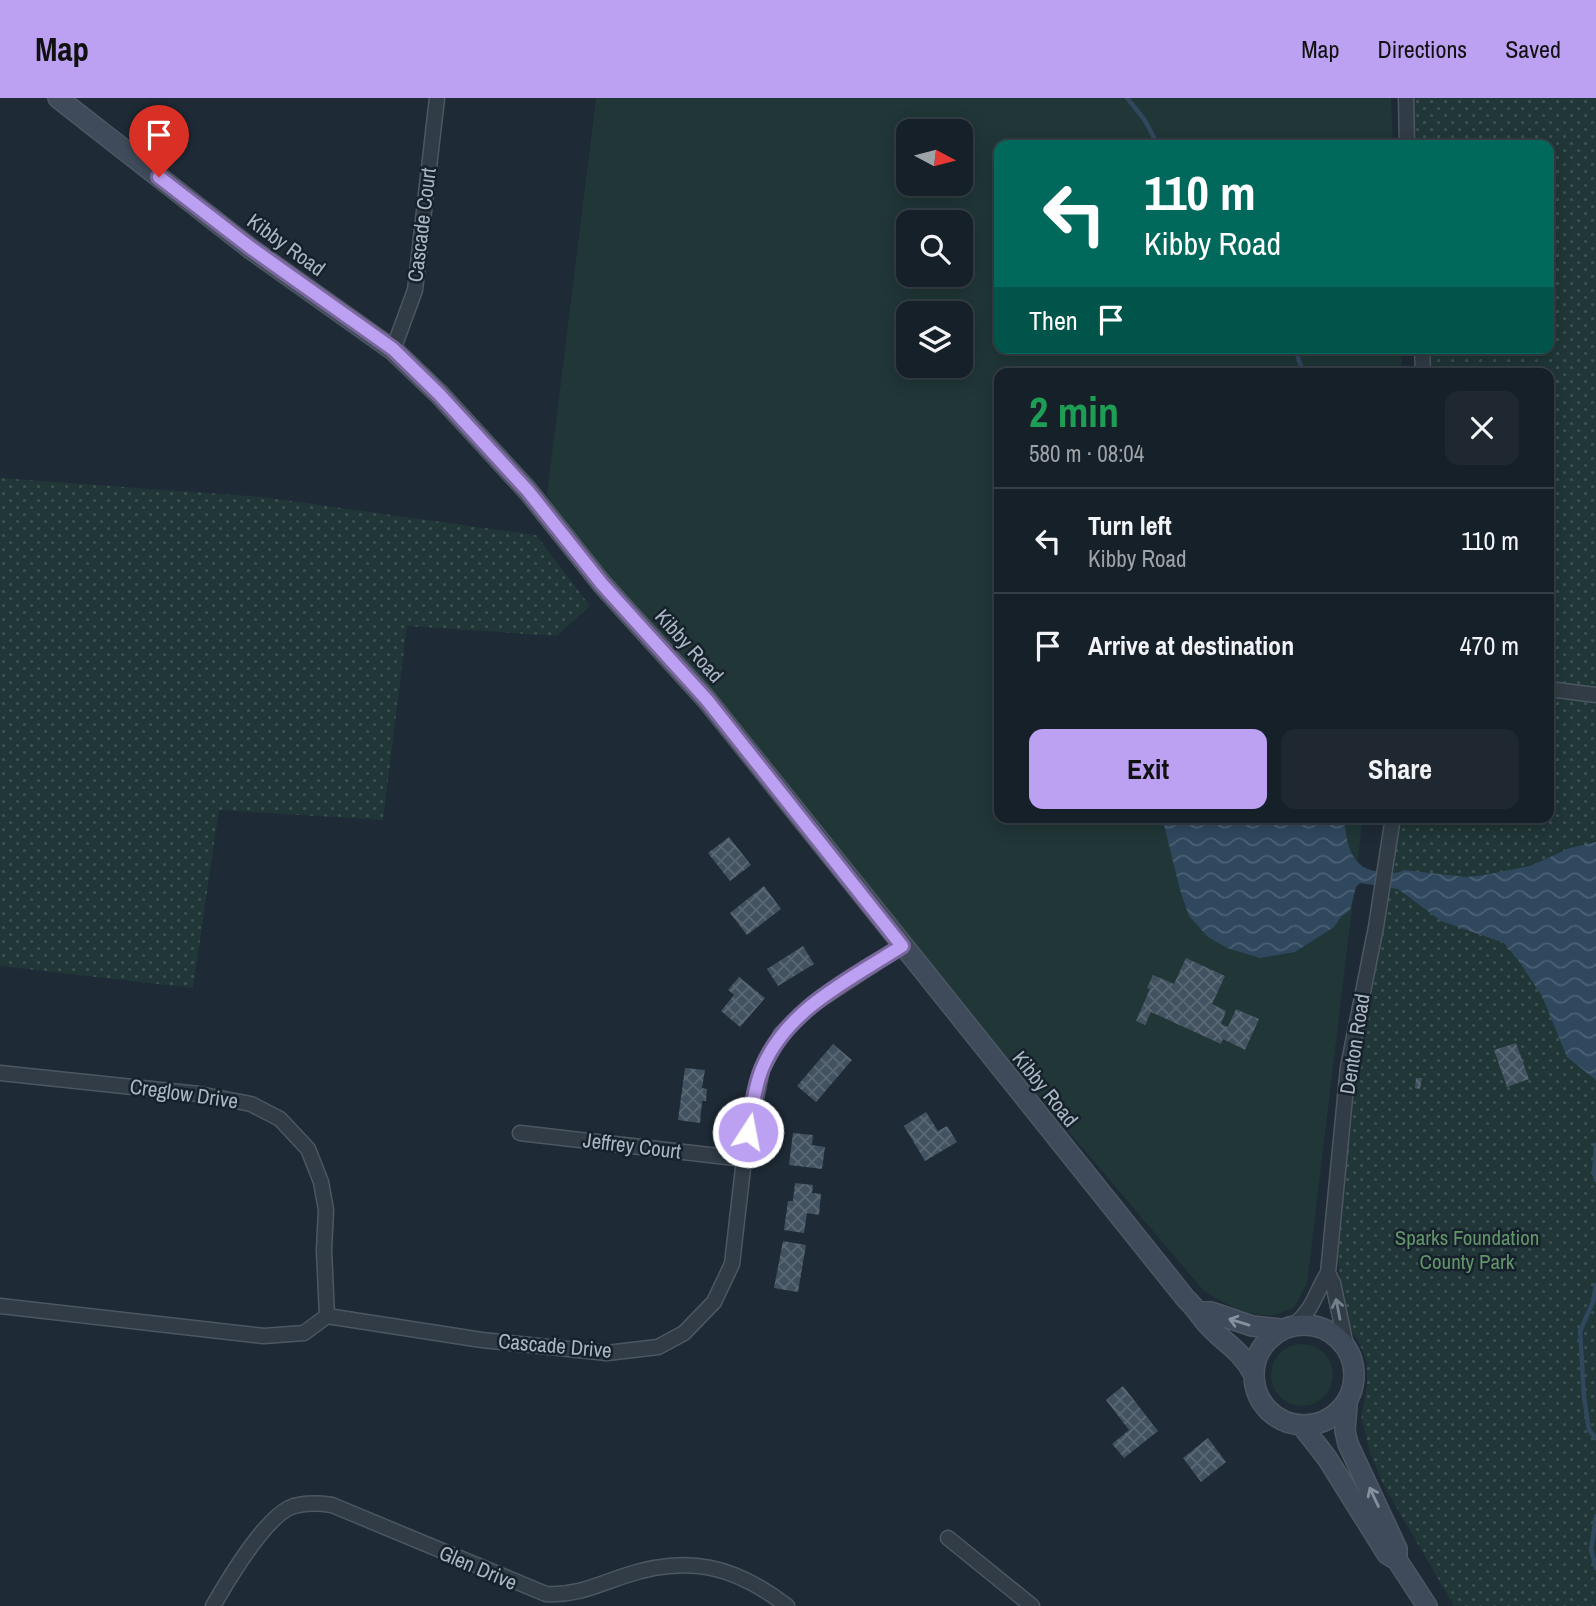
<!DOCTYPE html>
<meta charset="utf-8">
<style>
:root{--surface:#162028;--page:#1f2830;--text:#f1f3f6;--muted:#9ea3a8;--line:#353e45;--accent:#bca0f2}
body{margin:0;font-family:"Archivo Narrow",sans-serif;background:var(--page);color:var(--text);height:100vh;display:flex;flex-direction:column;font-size:26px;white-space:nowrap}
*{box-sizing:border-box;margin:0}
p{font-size:23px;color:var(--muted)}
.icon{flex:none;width:38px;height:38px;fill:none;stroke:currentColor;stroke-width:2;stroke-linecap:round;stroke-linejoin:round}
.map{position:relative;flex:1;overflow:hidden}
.panel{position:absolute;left:994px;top:270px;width:560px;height:455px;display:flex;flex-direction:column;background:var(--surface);border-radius:14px;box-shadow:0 4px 18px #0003,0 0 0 2px var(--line)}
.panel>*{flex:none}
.hud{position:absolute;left:994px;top:42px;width:560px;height:214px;border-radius:14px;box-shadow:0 4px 18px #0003,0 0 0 2px var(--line);background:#00695c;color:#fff;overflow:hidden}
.needle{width:46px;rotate:97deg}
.buttons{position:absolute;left:896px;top:21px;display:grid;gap:14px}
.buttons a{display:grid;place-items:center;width:77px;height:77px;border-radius:14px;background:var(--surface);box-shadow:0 4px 18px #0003,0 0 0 2px var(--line);font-size:35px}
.pin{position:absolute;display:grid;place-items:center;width:60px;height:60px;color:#fff;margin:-72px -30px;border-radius:50% 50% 50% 0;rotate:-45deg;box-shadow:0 0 7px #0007}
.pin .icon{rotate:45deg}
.me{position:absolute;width:77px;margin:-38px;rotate:11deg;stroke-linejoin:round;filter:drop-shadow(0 0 5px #0008)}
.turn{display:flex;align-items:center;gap:24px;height:147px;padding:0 35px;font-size:32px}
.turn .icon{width:91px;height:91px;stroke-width:2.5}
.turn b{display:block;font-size:49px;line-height:60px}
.then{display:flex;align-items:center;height:66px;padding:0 35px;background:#0003;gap:14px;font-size:26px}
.round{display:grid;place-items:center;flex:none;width:74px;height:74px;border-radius:14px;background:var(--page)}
.summary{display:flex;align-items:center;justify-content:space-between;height:119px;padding:0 35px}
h1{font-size:42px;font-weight:700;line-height:52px;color:#1e9e55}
.action{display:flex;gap:14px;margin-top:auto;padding:14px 35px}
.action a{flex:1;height:80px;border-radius:14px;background:var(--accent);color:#111;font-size:28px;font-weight:700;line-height:80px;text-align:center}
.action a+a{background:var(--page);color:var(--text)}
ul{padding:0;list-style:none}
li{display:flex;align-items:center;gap:21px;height:105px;padding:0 35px;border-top:2px solid var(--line)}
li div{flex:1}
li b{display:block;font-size:26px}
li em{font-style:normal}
header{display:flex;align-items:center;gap:42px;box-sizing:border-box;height:98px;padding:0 35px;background:var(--accent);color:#111}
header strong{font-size:33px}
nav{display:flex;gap:38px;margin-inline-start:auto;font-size:24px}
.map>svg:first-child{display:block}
</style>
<header>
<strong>Map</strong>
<nav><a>Map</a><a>Directions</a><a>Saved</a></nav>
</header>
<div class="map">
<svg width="1596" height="1508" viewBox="0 0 1596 1508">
<defs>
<pattern id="park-dots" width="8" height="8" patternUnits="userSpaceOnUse" patternTransform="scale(1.75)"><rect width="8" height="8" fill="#203637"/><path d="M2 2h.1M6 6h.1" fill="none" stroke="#3e5152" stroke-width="1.8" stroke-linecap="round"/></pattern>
<pattern id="water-waves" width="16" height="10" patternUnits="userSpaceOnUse" patternTransform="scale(1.75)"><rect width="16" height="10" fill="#30485e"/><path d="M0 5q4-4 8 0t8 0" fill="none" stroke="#4b6073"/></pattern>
<pattern id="building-cross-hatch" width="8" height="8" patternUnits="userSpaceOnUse" patternTransform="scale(1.75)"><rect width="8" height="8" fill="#435260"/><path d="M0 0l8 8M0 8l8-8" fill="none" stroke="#5b6975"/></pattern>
</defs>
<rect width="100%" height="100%" fill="#1e2a36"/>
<path fill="#203637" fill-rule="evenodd" d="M 596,0 L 1391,0 L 1393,47 L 999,47 L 999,250 L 1401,250 L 1402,275 L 999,275 L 999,719 L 1363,719 L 1307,1186 L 1294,1210 C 1287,1212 1280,1216 1273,1217 C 1249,1220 1223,1205 1204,1193 L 564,440 L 547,396 ZM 908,33 L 961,33 L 961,86 L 908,86 ZM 908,124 L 961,124 L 961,177 L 908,177 ZM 908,215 L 961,215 L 961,268 L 908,268 Z
M1271 1277a31 31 0 1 1 62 0a31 31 0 1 1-62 0Z"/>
<path fill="url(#park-dots)" d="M 1411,0 L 1596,0 L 1596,1508 L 1454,1508 L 1384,1388 L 1369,1352 L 1361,1317 L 1367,1289 L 1367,1264 L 1358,1242 L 1346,1226 L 1337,1153 L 1385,719 L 1549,719 L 1549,275 L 1425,275 L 1424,250 L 1549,250 L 1549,47 L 1413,47 Z
M 0,380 L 262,399 L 536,437 L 590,508 L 557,538 L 407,528 L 383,722 L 219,712 L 193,890 L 0,868 Z"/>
<path fill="url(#water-waves)" d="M 1162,719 L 1344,719 C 1347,747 1350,772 1382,774 C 1390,775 1397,776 1404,772 L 1466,779 L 1485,777 L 1530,768 L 1570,750 L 1596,744 L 1596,982 L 1567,959 L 1542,898 L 1518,862 L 1504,845 L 1441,823 L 1398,791 L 1360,785 L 1356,789 L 1350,812 L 1341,819 L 1334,829 L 1295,854 L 1260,860 L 1227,850 L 1208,839 L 1189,818 L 1180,792 Z"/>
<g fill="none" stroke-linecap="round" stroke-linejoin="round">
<path stroke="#30485e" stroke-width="4.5" d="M 1127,0 L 1144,21 L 1158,47
M 1295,250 L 1303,275
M 1596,1047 L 1594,1075 L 1596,1082
M 1596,1187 L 1593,1204 L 1580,1233 L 1584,1299 L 1589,1332 L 1596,1340
M 1596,1418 L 1591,1452 L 1596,1470"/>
</g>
<path fill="url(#building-cross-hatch)" d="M 729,739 L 751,767 L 730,783 L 708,755 Z
M 764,788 L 781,811 L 747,837 L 730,815 Z
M 803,848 L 814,866 L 778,888 L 767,871 Z
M 1186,860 L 1225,878 L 1212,906 L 1226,913 L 1221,926 L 1228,929 L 1236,911 L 1259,921 L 1245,952 L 1223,941 L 1221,946 L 1151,914 L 1145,927 L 1136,923 L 1150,891 L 1147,890 L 1153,877 L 1174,886 Z
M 739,879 L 765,900 L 740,929 L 721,913 L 734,897 L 728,892 Z
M 1516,945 L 1529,981 L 1507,989 L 1494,952 Z
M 833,946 L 852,962 L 816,1004 L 797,988 Z
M 685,970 L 705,972 L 702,990 L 707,991 L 706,1003 L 702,1003 L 700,1025 L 678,1022 Z
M 1416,980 L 1422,980 L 1420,991 L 1415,990 Z
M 926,1014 L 938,1033 L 947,1028 L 957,1044 L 925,1063 L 904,1028 Z
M 793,1035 L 813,1037 L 812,1047 L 825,1049 L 822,1071 L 789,1067 Z
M 795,1085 L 813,1087 L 812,1095 L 821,1096 L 819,1117 L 807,1115 L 804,1135 L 784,1132 L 788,1103 L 793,1103 Z
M 783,1143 L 806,1147 L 798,1194 L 774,1190 Z
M 1123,1288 L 1158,1333 L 1124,1360 L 1112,1346 L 1129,1332 L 1106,1302 Z
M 1208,1340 L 1226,1364 L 1201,1384 L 1183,1360 Z"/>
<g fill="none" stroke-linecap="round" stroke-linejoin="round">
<g stroke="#4c5762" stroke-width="17">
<path id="minor" d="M 1406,0 L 1407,47
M 1422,250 L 1423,275
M 393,252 L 415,192 L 437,0
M 1549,591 L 1596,597
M 0,975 L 199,996 L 251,1006 L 280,1021 L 308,1051 L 321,1084 L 326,1112 L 324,1152 L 327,1218
M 520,1035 L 744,1061
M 1328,1175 L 1333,1185 L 1346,1248
M 0,1208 L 264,1238 L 304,1235 L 327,1218 L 482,1242 L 607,1255 L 658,1249 L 684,1235 L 714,1204 L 732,1166 L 744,1061 L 762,971 L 781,936 L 812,907 L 902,848
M 1294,1227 C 1314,1211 1315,1195 1328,1175 L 1348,969 L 1376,829 L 1393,719
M 948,1440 L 1032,1508
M 213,1508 C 228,1482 263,1423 289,1410 C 303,1404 318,1405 332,1407 L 546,1496 C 575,1498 597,1487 624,1478 C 688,1456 735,1468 787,1508"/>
</g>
<g stroke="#4c5762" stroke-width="22">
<path id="secondary" d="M 58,0 L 251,151 L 393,252 L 439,296 L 528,393 L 602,486 L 707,602 L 1186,1201 C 1195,1209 1200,1218 1207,1226 C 1224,1245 1240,1251 1253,1275
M 1200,1214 L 1211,1214 L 1252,1228 L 1280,1231
M1254 1277a50 50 0 1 1 100 0a50 50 0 1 1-100 0Z
M 1347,1307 L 1345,1333 L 1348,1346 L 1397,1451 L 1397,1458
M 1302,1328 L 1327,1360 L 1387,1456 L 1397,1462 L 1427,1508"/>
</g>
<use href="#minor" stroke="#313c46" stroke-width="14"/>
<use href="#secondary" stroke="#3f4b5a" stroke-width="19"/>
</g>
<defs><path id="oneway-shaft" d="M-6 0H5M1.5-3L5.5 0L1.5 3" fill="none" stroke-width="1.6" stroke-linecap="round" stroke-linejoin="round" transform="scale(1.75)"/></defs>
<use stroke="#74808b" href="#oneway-shaft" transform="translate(1338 1211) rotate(-101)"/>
<g stroke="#85919f">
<use href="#oneway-shaft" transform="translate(1239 1224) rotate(-163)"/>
<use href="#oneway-shaft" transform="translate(1374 1399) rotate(-115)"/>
</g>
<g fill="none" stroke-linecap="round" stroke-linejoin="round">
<g stroke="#7a689d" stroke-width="18">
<path id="route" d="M 159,79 L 251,150 L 393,251 L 439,296 L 528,393 L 602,486 L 707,602 L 902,848 C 851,881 786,911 762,971 C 754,990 752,1013 748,1034"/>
</g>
<use href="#route" stroke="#bca0f2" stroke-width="12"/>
</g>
<g text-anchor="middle" stroke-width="5" stroke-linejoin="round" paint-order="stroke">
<g font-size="21" fill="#aab7c4" stroke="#17212b">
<text transform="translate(422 127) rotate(-83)" y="7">Cascade Court</text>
<text transform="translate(286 147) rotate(36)" y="7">Kibby Road</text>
<text transform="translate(689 548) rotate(48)" y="7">Kibby Road</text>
<text transform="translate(1355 946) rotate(-81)" y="7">Denton Road</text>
<text transform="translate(1045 991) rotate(51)" y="7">Kibby Road</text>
<text transform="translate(184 996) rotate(8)" y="7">Creglow Drive</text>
<text transform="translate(632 1048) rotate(7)" y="7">Jeffrey Court</text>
<text transform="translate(555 1248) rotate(5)" y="7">Cascade Drive</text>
<text transform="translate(478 1470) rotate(23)" y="7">Glen Drive</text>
</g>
<g font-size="21" fill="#629569" stroke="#17212b">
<text x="1467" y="1147">Sparks Foundation<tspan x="1467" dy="24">County Park</tspan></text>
</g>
</g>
</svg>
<div class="buttons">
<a><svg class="needle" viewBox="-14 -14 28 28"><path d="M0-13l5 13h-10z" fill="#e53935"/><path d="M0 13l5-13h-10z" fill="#9ea3a8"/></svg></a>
<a><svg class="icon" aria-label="search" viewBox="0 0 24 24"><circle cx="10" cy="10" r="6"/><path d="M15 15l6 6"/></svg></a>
<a><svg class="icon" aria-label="layers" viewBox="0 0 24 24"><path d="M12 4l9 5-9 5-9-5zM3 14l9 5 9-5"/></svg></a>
</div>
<div class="pin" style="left:159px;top:79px;background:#d93025"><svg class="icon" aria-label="arrive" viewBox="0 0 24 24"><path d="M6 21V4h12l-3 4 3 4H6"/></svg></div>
<svg class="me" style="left:748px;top:1034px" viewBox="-20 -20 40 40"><circle r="17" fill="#bca0f2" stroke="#fff" stroke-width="3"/><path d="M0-11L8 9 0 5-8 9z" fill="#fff"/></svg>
<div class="hud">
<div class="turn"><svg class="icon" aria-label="left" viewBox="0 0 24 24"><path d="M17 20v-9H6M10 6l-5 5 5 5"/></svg><div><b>110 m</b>Kibby Road</div></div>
<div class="then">Then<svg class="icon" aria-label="arrive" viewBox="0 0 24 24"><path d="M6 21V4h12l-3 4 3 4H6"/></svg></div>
</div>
<section class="panel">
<div class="summary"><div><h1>2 min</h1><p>580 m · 08:04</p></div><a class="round"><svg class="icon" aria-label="close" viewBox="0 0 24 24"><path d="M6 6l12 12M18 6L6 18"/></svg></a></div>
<ul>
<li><svg class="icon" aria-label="left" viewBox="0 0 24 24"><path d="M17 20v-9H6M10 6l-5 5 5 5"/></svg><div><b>Turn left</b><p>Kibby Road</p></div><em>110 m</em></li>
<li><svg class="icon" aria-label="arrive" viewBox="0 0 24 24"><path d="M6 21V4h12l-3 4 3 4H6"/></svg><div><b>Arrive at destination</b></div><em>470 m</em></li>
</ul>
<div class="action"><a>Exit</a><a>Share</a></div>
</section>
</div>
